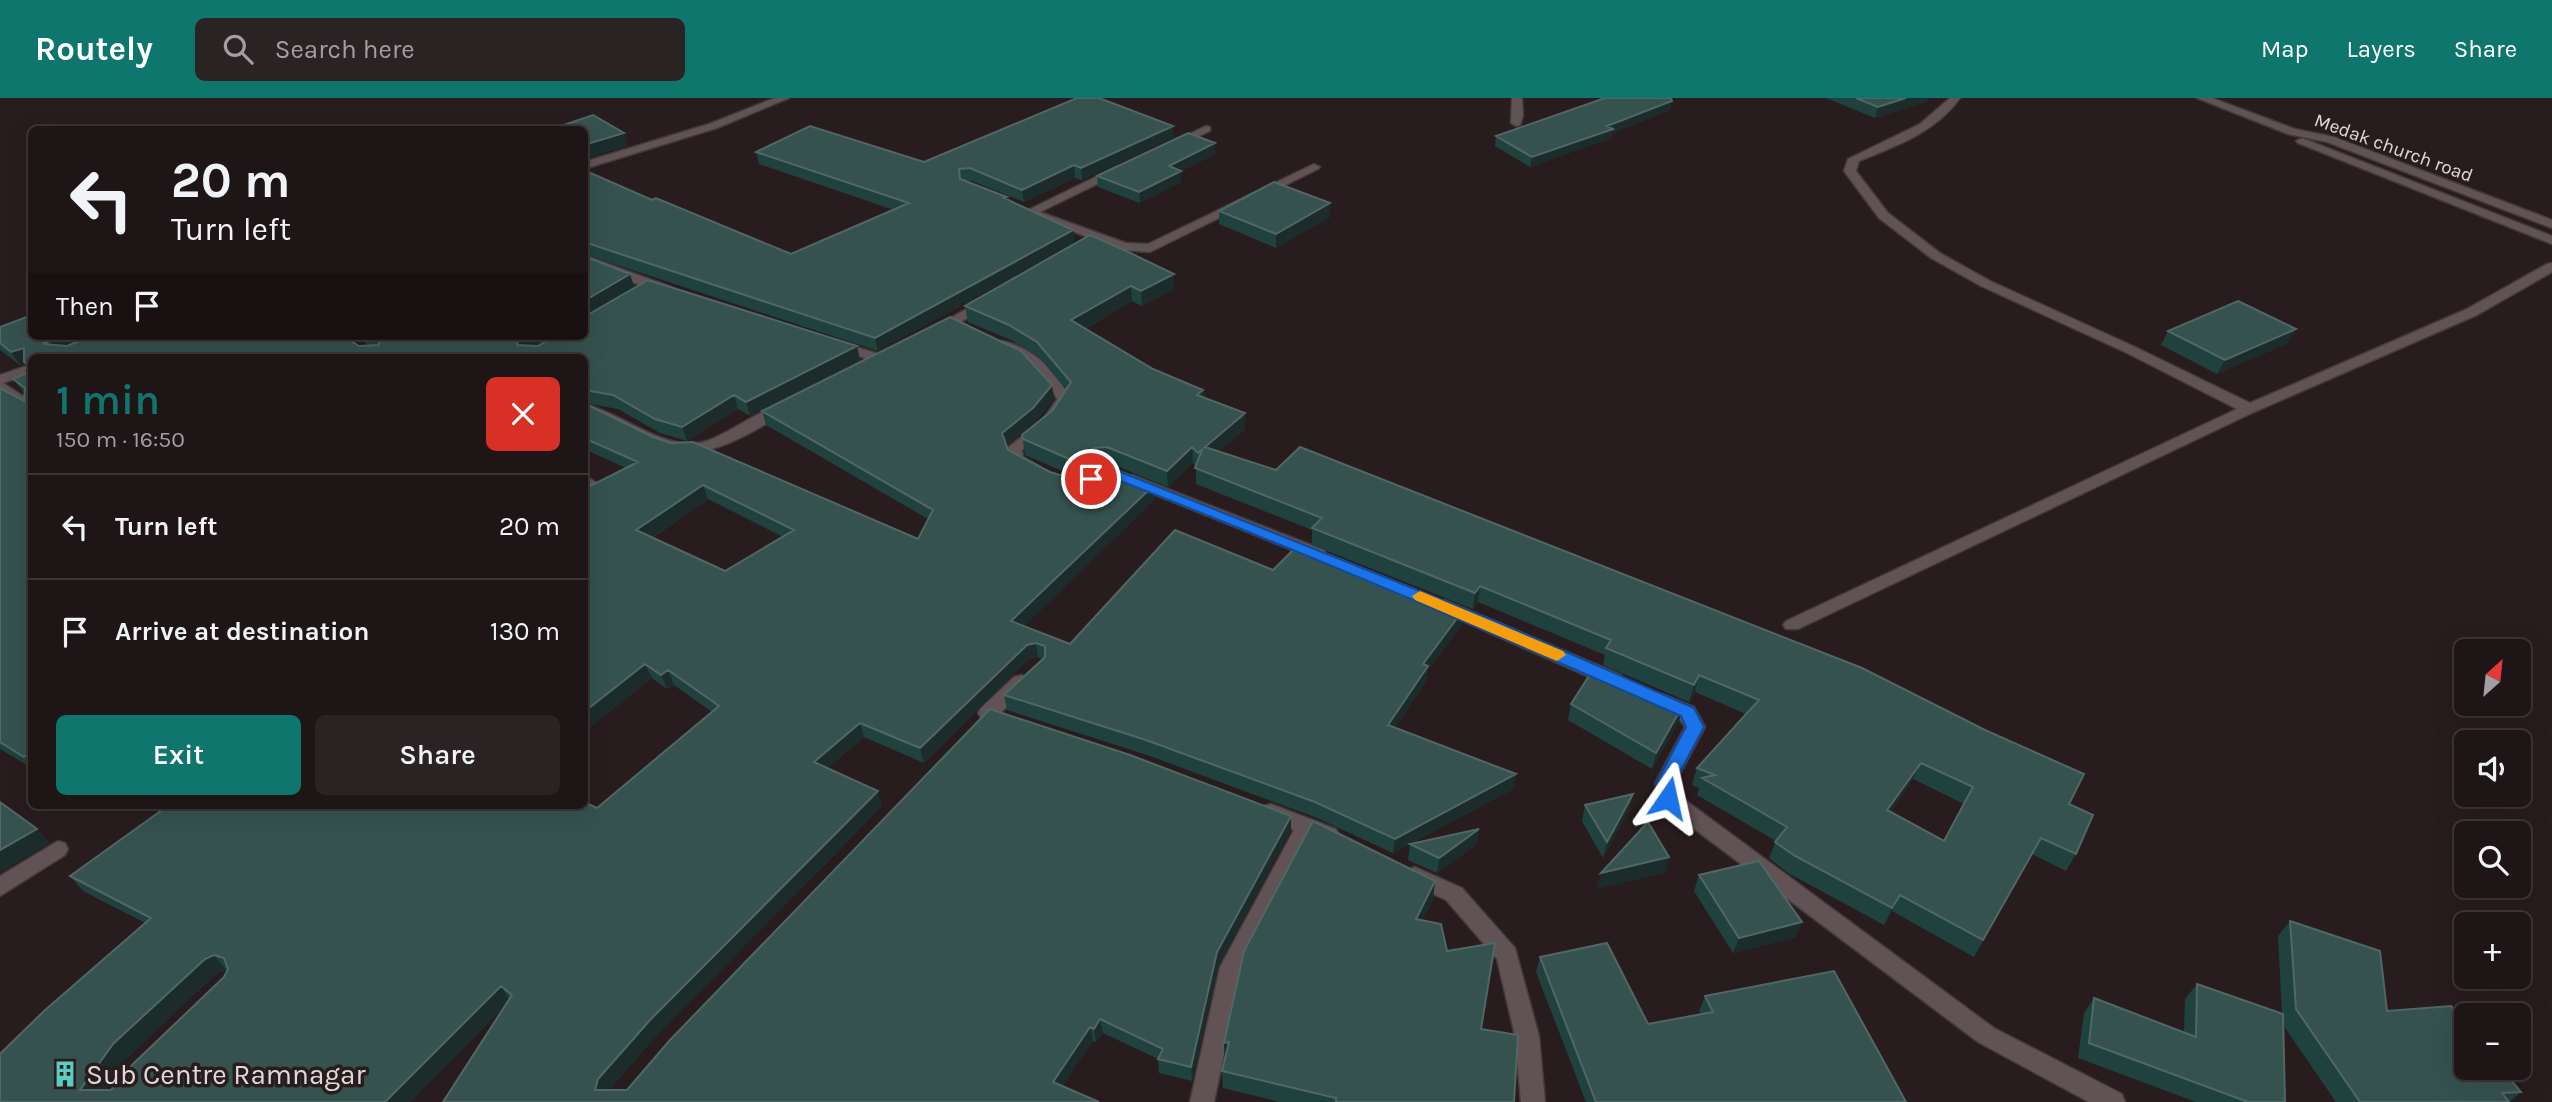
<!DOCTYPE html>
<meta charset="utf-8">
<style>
:root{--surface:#1e1516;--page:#2b2223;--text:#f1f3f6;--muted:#a19fa1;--line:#3c3435;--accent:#0f766e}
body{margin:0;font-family:Karla,sans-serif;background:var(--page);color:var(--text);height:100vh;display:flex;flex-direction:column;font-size:26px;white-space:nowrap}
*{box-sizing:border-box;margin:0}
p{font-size:23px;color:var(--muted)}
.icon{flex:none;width:38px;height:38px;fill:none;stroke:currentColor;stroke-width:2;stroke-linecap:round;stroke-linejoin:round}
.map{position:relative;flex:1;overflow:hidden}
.panel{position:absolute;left:28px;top:256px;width:560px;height:455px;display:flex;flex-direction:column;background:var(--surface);border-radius:10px;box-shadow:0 7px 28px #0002,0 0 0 2px var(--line)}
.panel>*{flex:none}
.hud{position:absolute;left:28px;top:28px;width:560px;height:214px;border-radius:10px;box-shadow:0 7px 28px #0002,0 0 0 2px var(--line);background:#1e1516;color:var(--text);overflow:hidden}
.needle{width:46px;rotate:27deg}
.tools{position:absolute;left:2454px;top:541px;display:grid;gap:14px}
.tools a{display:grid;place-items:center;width:77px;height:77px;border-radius:10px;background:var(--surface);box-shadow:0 7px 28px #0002,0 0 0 2px var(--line);font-size:35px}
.pin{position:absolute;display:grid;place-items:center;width:60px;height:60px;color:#fff;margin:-30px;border:4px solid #fff;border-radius:50%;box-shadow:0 2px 7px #0007}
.me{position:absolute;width:77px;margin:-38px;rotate:11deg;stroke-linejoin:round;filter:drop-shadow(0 0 5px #0008)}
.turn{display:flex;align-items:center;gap:24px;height:147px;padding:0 28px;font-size:32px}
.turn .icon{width:91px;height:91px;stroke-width:2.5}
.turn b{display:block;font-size:49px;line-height:60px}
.then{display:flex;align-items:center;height:66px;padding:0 28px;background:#0003;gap:14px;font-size:26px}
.round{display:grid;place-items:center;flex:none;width:74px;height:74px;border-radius:10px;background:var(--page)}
.head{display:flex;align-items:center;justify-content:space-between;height:119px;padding:0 28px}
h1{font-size:42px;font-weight:600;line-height:52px;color:var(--accent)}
.primary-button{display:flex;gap:14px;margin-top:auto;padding:14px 28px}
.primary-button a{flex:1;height:80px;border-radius:10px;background:var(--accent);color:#fff;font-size:28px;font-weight:600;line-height:80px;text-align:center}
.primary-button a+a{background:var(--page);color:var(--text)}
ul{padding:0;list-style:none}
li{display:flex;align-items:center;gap:21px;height:105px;padding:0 28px;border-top:2px solid var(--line)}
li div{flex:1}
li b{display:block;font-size:26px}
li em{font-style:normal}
header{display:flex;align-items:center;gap:42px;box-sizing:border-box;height:98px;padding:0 35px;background:var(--accent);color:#fff}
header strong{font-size:33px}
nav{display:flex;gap:38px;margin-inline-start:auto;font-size:24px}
.search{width:490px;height:63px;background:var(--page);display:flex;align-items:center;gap:18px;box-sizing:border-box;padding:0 24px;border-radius:10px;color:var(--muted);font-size:26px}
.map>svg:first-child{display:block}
</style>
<header>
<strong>Routely</strong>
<div class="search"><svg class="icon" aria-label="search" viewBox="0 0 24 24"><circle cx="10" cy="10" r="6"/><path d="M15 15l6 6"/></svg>Search here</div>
<nav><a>Map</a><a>Layers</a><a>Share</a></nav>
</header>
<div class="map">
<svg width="2552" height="1004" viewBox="0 0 2552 1004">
<rect width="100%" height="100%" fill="#281c1e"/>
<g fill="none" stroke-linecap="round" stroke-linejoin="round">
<g stroke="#42393a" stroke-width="3">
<path id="minor" d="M 1512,0 L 1522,0 L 1523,18 L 1520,27 L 1516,28 L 1511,25 Z
M 1950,0 L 1960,0 C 1936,34 1896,48 1859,63 L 1856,73 L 1888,115 L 1940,155 L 1990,183 L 2135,249 L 2250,305 L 2467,211 L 2547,166 L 2552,165 L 2552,174 L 2477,217 L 2254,314 L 1798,531 L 1786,531 L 1783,527 L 1786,523 L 2237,311 L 2125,254 L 1981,188 L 1931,160 L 1879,120 L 1844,73 L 1848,61 L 1920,26 Z
M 2197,0 L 2212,0 L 2295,31 L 2334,39 L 2552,122 L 2552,130 L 2327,44 L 2288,36 Z
M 1206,28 L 1210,29 L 1210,33 L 1178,48 L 1168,46 Z
M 2302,40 L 2552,138 L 2552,146 L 2298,45 L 2296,43 Z
M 1314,66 L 1320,69 L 1318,71 L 1150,154 L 1120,152 L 1024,114 L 1116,69 L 1124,69 L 1124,73 L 1040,114 L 1126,145 L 1148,146 Z
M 584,157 L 671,189 L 673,192 L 671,195 L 661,195 L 584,166 Z
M 987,199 L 992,200 L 992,206 L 940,236 L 935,237 L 928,233 Z
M 836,243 L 886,258 L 888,261 L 881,265 L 831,250 L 829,247 Z
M 1003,243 C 1034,251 1057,273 1071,301 L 1052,329 L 1022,352 L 1023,359 L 1040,369 L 1032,374 L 1011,364 L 1006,351 L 1042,323 L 1057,301 C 1043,275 1024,262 998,250 L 998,244 Z
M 0,283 L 32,304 L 32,315 L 0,294 Z
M 786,305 L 793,309 L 791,312 C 750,334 702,370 654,348 C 631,337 610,322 584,315 L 584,306 C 625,316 667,356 707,343 C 734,333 758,312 786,305 Z
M 584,377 L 597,385 L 595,388 L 584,389 Z
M 1132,377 L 1324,452 L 1326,456 L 1318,461 L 1312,460 L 1126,385 L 1124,382 L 1126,379 Z
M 1444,502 L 1621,577 L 1623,582 L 1621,587 L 1607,587 L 1438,512 L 1435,508 Z
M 1021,577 L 1028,579 L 1030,584 L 1028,589 L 995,620 L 981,620 L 978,615 L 981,610 L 1014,579 Z
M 1662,596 L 1694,609 L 1705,629 L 1675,685 L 1677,696 L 1994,930 L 2122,996 L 2125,1004 L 2089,1004 L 1978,944 L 1661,706 L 1655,685 L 1685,629 C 1676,612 1662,616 1653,603 L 1655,598 Z
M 1271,706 L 1336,731 L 1339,737 L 1336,743 L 1329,745 L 1311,739 L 1242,870 L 1214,1004 L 1190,1004 L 1220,869 L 1294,732 L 1264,720 L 1261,714 L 1264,708 Z
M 58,743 L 65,745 L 68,751 L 65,757 L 0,798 L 0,778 Z
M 1415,769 L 1462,790 L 1515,850 L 1539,938 L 1545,1004 L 1521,1004 L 1515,938 L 1497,861 L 1446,802 L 1407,784 L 1404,778 L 1407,772 Z"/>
</g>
<g stroke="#42393a" stroke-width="3">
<path id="tertiary" d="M 775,0 L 789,0 L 717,30 L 584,71 L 584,64 L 709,26 Z
M 32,266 L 32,275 L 0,286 L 0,277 Z"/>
</g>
<use href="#minor" fill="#605255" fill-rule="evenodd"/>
<use href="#tertiary" fill="#605255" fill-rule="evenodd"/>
</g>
<path fill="#20423f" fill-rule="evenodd" d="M 1826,0 L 1929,0 L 1928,3 L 1875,20 Z
M 1670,12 L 1612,35 L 1611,40 L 1530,69 L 1495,48 L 1496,38 Z
M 1173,28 L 1173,40 L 1082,82 L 1075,80 L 1024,104 L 972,83 L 965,83 L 1007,99 L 1007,102 L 1073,132 L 1075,145 L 878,253 L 584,156 L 584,72 L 652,102 L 791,156 L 894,112 L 759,66 L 756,54 L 924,64 Z
M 1215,45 L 1215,56 L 1181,73 L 1181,84 L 1140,105 L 1098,89 L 1097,78 Z
M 1330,105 L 1330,119 L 1276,150 L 1219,126 L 1219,113 Z
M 1090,137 L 1174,191 L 1142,208 L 1132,203 L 1085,231 L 1153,271 L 1203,292 L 1204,300 L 1245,315 L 1245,331 L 1219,353 L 2069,706 L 2076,756 L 2066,773 L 2032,756 L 1974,859 L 1892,813 L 1884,827 L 1788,775 L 1769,760 L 1776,743 L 1697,697 L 1699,690 L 1692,687 L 1697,670 L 1746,616 L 1695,594 L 1689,604 L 1603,567 L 1605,557 L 1478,504 L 1473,511 L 1312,447 L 1312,432 L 1196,386 L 1196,368 L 1193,365 L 1168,389 L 1109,365 L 1096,366 L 1076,379 L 1025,357 L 1022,337 L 1053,312 L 1066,292 L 1039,259 L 1011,242 L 968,224 L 965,208 ZM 1913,681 L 1964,706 L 1944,743 L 1890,714 Z
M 584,158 L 630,176 L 634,189 L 601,209 L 648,182 L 857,248 L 860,262 L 750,318 L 738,311 L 687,343 L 660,335 L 618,311 L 584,305 L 584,259 L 32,259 L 32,670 L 0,651 L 0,290 L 24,303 L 25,296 L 13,281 L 31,274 L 26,266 L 20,267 L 0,252 L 0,229 L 32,217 L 32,238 L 343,238 L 359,248 L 370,248 L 354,238 L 553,238 L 538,248 L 554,238 L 584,238 Z
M 2168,233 L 2288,245 L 2217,276 L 2161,247 Z
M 1054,301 L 1035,324 L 1006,348 L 1008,352 L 1050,374 L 1155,401 L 1024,528 L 1070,546 L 1273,472 L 1463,525 L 1427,573 L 1426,583 L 1395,630 L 1516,676 L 1513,691 L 1410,746 L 1479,731 L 1477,746 L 1437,775 L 1408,762 L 1410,746 L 1393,755 L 1315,719 L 1147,657 L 1007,612 L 1004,597 L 1044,561 L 1038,559 L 1029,561 L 924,665 L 864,639 L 828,670 L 882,708 L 658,936 L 609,992 L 627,992 L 1291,718 L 1291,732 L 1218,868 L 1192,983 L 1159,975 L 1158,961 L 1103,935 L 1096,944 L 1093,943 L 1062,988 L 443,1004 L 504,909 L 410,1004 L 0,1004 L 145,825 L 83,793 L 70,778 L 597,710 L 712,614 L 674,587 L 667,591 L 652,580 L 584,634 L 584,391 L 626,370 L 584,351 L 584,307 L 653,339 L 918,441 L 928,421 L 766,327 L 762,313 ZM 708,401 L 783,439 L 725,473 L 652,440 ZM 226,872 L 228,872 L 224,879 L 111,992 L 105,992 L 127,960 L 217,875 Z
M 1571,606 L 1683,607 L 1679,623 L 1652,671 L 1568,622 Z
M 1633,696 L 1629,712 L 1603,760 L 1582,723 L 1585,707 Z
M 1699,777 L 1796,839 L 1733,855 L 1694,793 Z
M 1435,783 L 1433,801 L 1422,823 L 1447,853 L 1514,1004 L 1280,1004 L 1223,990 L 1222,973 L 1225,960 L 1224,945 Z
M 2290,823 L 2387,913 L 2521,994 L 2509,1004 L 2336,1004 L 2283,927 L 2285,1004 L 2196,1004 L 2078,960 L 2084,915 L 2094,900 L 2184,934 L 2185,901 L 2197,886 L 2282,916 L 2278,838 Z
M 1540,859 L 1648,926 L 1701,917 L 1699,913 L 1705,898 L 1906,1004 L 1586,1004 L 1536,874 Z"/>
<path fill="#1b2c2b" d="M 1906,0 L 1929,0 L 1928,3 L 1875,20 L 1878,9 Z
M 1672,3 L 1670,12 L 1612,35 L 1611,40 L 1530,69 L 1532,59 Z
M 1173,28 L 1173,40 L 1082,82 L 1081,70 Z
M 624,35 L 628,48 L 584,61 L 584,47 Z
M 1215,45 L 1215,56 L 1181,73 L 1181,84 L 1140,105 L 1139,94 L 1169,68 Z
M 1074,67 L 1075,80 L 1024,104 L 1022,92 Z
M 1330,105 L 1330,119 L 1276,150 L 1276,136 Z
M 1073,132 L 1075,145 L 878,253 L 875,240 Z
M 630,176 L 634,189 L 584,220 L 584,203 Z
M 1174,176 L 1174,191 L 1142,208 L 1141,193 Z
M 1131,188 L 1132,203 L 1072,238 L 1071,222 Z
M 2296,231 L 2288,245 L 2217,276 L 2225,262 Z
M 62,238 L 101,238 L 54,259 L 43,246 Z
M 527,238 L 553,238 L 524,257 L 517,247 L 518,243 Z
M 857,248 L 860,262 L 750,318 L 746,304 Z
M 24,250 L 24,264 L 26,266 L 20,267 L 11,254 Z
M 1052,287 L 1054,301 L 1035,324 L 1004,349 L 1002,335 Z
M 1203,292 L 1204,308 L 1197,297 Z
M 734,297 L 738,311 L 687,343 L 682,329 Z
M 1245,315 L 1245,331 L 1206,365 L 1205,349 Z
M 1192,349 L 1193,365 L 1168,389 L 1167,373 Z
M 1094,350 L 1096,366 L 1076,379 L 1074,363 Z
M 703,387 L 708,401 L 642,446 L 636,432 Z
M 1154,387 L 1155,401 L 1014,538 L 1011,523 Z
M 1480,488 L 1478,504 L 1473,511 L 1475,495 Z
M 1464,511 L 1463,525 L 1427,573 L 1426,583 L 1387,642 L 1388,627 L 1423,566 Z
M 1036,545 L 1038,559 L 1029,561 L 924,665 L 920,650 L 1027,547 Z
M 645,566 L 652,580 L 584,634 L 584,614 Z
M 668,572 L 674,587 L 667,591 L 661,577 Z
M 1699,577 L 1695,594 L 1689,604 L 1694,587 Z
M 1683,607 L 1679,623 L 1652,671 L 1656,655 Z
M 860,625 L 864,639 L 819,678 L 814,664 Z
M 32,654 L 32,667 L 24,659 Z
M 1921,665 L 1913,681 L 1879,729 L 1887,712 Z
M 1516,676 L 1513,691 L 1393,755 L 1395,741 Z
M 878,693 L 882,708 L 658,936 L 607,994 L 595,992 L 598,981 L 650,922 Z
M 1633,696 L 1629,712 L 1603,760 L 1607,744 Z
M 1291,718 L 1291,732 L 1218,868 L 1192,983 L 1191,969 L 1217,854 Z
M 37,731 L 50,745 L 0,775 L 0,752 Z
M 1479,731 L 1477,746 L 1437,775 L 1439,760 Z
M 1669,759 L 1665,775 L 1597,791 L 1601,775 Z
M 1435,783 L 1433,801 L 1414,839 L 1416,821 Z
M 1900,797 L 1892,813 L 1884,827 L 1892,810 Z
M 1802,824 L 1796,839 L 1733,855 L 1739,840 Z
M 214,857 L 226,872 L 217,875 L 127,960 L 97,1004 L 80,992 L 113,946 L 205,861 Z
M 501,888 L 510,903 L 410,1004 L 385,1004 Z
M 1100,921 L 1103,935 L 1096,944 L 1094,931 Z
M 1090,929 L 1093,943 L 1056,998 L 1053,984 Z
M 1229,944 L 1225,963 L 1224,945 Z"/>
<path fill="#35524f" stroke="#506765" stroke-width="2" fill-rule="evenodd" d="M 1077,0 L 1099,0 L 1173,28 L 1081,70 L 1074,67 L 1022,92 L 970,70 L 959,71 L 960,81 L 1007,99 L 1004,100 L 1073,132 L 875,240 L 584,144 L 584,72 L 652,102 L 656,100 L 791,156 L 909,105 L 756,54 L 810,28 L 924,64 Z
M 1605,0 L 1671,0 L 1672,3 L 1607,28 L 1613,31 L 1532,59 L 1496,38 Z
M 1856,0 L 1906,0 L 1878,9 Z
M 593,17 L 624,35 L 584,47 L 584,32 L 549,32 Z
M 1188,35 L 1215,45 L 1169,68 L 1181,73 L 1139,94 L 1097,78 Z
M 1274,84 L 1330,105 L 1276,136 L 1219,113 Z
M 1090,137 L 1124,152 L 1174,176 L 1141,193 L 1131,188 L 1071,222 L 1153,271 L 1203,292 L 1197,297 L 1245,315 L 1205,349 L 1276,372 L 1300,349 L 1862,570 L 1985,632 L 2084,676 L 2069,706 L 2093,717 L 2076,756 L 2041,740 L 1983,842 L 1900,797 L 1892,810 L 1795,758 L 1775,744 L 1787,729 L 1702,680 L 1715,677 L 1697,670 L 1759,602 L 1699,577 L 1694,587 L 1606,550 L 1611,542 L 1480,488 L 1475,495 L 1312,430 L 1322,420 L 1195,370 L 1202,352 L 1198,355 L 1192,349 L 1167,373 L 1107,349 L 1094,350 L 1074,363 L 1023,341 L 1022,337 L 1053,312 L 1071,284 L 1037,244 L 1009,227 L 965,208 ZM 1921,665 L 1973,689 L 1944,743 L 1887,712 Z
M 584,158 L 630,176 L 584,203 Z
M 648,182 L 857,248 L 746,304 L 734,297 L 682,329 L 655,321 L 613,297 L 584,292 L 584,259 L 251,259 L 245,256 L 239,259 L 32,259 L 32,269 L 24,264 L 24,250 L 11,254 L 0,245 L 0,229 L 32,217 L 32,238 L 62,238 L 43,246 L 67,248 L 92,238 L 343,238 L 359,248 L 379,247 L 379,243 L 370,238 L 527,238 L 518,243 L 517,247 L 538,248 L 554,238 L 584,238 L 584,219 Z
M 2238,203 L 2296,231 L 2225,262 L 2168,233 Z
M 950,219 L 1021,253 L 1052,287 L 1033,310 L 1002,335 L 1008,352 L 1050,374 L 1076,382 L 1103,366 L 1154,387 L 1011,523 L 1070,546 L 1175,432 L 1273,472 L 1300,445 L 1464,511 L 1423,566 L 1428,568 L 1388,627 L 1516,676 L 1395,741 L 1315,704 L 1146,642 L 1004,597 L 1045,559 L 1045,548 L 1036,545 L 1027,547 L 920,650 L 860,625 L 814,664 L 878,693 L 650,922 L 598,981 L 595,992 L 627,992 L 670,942 L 990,611 L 1130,657 L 1291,718 L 1217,854 L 1191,969 L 1158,961 L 1163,951 L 1100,921 L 1094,931 L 1090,929 L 1053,984 L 1099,1004 L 443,1004 L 512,897 L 501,888 L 385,1004 L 0,1004 L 0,956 L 44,913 L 151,820 L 70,778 L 169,707 L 584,707 L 584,704 L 597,710 L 719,608 L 668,572 L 661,577 L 645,566 L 584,614 L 584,472 L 588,469 L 584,466 L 584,391 L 638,364 L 584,340 L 584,307 L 586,306 L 653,339 L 670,345 L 693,344 L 918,441 L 933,412 L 762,313 ZM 703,387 L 794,432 L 725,473 L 636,432 ZM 214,857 L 224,860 L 228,871 L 224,879 L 133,966 L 111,992 L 80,992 L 113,946 L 205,861 Z
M 32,273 L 32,654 L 24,659 L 0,644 L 0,290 L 24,303 L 25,290 L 13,281 Z
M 1596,567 L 1683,607 L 1656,655 L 1571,606 Z
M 1633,696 L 1607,744 L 1585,707 Z
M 0,704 L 37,731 L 0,752 Z
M 1313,723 L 1435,783 L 1416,821 L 1441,826 L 1447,853 L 1495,845 L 1481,931 L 1518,937 L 1514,1004 L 1336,1004 L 1336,1000 L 1222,973 L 1229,944 L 1224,945 L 1244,853 Z
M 1648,724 L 1669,759 L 1601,775 Z
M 1479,731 L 1439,760 L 1410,746 Z
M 1759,763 L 1802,824 L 1739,840 L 1699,777 Z
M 2290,823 L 2380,853 L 2387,913 L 2451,908 L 2466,925 L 2466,970 L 2501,970 L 2521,994 L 2502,995 L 2509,1004 L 2360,1004 L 2296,911 Z
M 1607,845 L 1648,926 L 1713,914 L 1705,898 L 1834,873 L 1906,1004 L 1596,1004 L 1540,859 Z
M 2197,886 L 2283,916 L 2285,1004 L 2248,1004 L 2089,945 L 2094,900 L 2196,939 Z"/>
<path fill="#1a73e8" stroke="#114b97" stroke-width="2" d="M 1103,367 L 1498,524 L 1694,610 L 1704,629 L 1674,685 L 1677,700 L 1674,705 L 1661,705 L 1656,685 L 1686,629 L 1681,618 C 1491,534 1299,452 1105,377 L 1096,384 L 1086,384 L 1086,378 Z"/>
<path fill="#f59e0b" d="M 1420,493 L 1563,553 L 1566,557 L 1557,563 L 1552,561 L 1415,502 L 1412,498 Z"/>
<defs>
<g id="building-bare" transform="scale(2.1)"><path d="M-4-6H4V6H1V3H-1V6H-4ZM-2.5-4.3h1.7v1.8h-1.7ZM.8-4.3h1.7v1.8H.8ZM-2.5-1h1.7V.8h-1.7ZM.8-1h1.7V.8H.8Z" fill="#58cec1" stroke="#281c1e" stroke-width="2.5" paint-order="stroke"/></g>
</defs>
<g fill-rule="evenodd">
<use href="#building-bare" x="65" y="976"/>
</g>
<g text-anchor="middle" stroke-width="7" stroke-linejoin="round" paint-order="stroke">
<g font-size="19" fill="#e0d8d9" stroke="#281c1e">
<text transform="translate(2394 49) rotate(20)" y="7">Medak church road</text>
</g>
<g font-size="28" fill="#e0d8d9" stroke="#281c1e" text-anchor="start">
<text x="86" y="986">Sub Centre Ramnagar</text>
</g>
</g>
</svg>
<div class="tools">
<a><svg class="needle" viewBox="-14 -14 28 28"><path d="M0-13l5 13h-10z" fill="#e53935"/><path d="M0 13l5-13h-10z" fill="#a19fa1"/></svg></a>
<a><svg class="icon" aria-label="sound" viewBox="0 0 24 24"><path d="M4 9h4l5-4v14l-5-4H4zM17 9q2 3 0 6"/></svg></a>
<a><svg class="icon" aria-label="search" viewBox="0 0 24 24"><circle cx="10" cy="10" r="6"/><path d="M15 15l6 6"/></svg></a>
<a>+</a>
<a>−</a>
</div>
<div class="pin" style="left:1091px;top:381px;background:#d93025"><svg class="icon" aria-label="arrive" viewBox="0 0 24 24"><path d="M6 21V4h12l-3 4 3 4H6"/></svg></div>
<svg class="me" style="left:1668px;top:700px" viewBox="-20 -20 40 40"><path d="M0-17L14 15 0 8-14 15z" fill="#1a73e8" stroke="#fff" stroke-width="4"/></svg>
<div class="hud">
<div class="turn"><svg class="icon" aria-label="left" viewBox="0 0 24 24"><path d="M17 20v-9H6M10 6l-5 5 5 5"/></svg><div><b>20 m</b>Turn left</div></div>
<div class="then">Then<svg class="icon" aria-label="arrive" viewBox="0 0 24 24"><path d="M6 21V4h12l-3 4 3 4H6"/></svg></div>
</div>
<section class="panel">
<div class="head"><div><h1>1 min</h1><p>150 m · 16:50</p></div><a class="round" style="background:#d93025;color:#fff"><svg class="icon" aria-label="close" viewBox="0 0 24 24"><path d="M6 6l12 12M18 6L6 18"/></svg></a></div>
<ul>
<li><svg class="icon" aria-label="left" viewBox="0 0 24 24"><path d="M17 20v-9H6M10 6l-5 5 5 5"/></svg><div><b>Turn left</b></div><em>20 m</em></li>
<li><svg class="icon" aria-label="arrive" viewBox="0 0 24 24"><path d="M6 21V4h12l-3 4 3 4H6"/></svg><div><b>Arrive at destination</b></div><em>130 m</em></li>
</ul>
<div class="primary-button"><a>Exit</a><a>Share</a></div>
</section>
</div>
